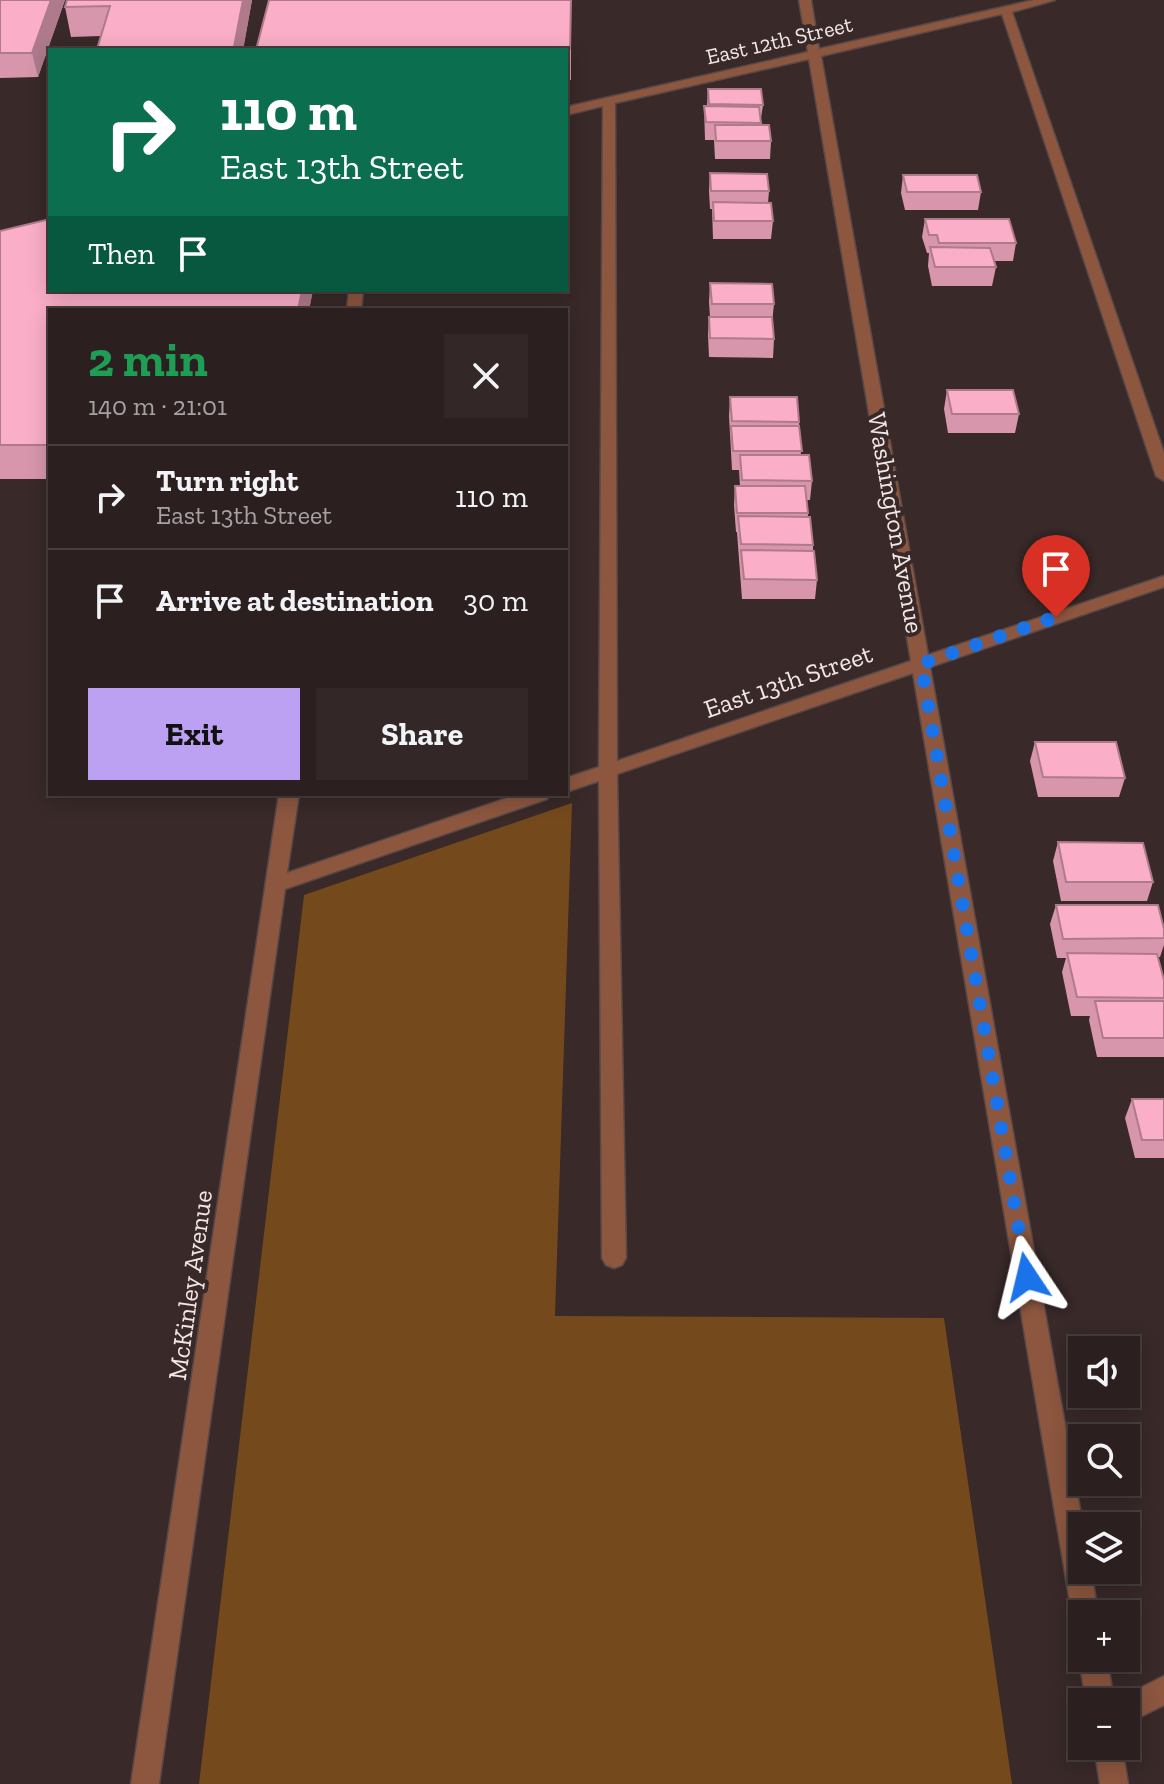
<!DOCTYPE html>
<meta charset="utf-8">
<style>
:root{--surface:#2b1f1f;--page:#332728;--text:#f1f3f6;--muted:#a6a2a4;--line:#473d3d;--accent:#bca0f2}
body{margin:0;font-family:"Zilla Slab",serif;background:var(--page);color:var(--text);height:100vh;display:flex;flex-direction:column;font-size:30px;white-space:nowrap}
*{box-sizing:border-box;margin:0}
p{font-size:26px;color:var(--muted)}
.icon{flex:none;width:44px;height:44px;fill:none;stroke:currentColor;stroke-width:2;stroke-linecap:round;stroke-linejoin:round}
.map{position:relative;flex:1;overflow:hidden}
.side{position:absolute;left:48px;top:308px;width:520px;height:488px;display:flex;flex-direction:column;background:var(--surface);border-radius:0px;box-shadow:0 4px 20px #0003,0 0 0 2px var(--line)}
.side>*{flex:none}
.banner{position:absolute;left:48px;top:48px;width:520px;height:244px;border-radius:0px;box-shadow:0 4px 20px #0003,0 0 0 2px var(--line);background:#0b6e4f;color:#fff;overflow:hidden}
.tools{position:absolute;left:1068px;top:1336px;display:grid;gap:16px}
.tools a{display:grid;place-items:center;width:72px;height:72px;border-radius:0px;background:var(--surface);box-shadow:0 4px 20px #0003,0 0 0 2px var(--line);font-size:40px}
.pin{position:absolute;display:grid;place-items:center;width:68px;height:68px;color:#fff;margin:-82px -34px;border-radius:50% 50% 50% 0;rotate:-45deg;box-shadow:0 0 8px #0007}
.pin .icon{rotate:45deg}
.me{position:absolute;width:88px;margin:-44px;rotate:350deg;stroke-linejoin:round;filter:drop-shadow(0 0 6px #0008)}
.turn{display:flex;align-items:center;gap:28px;height:168px;padding:0 40px;font-size:36px}
.turn .icon{width:104px;height:104px;stroke-width:2.5}
.turn b{display:block;font-size:56px;line-height:68px}
.then{display:flex;align-items:center;height:76px;padding:0 40px;background:#0003;gap:16px;font-size:30px}
.round{display:grid;place-items:center;flex:none;width:84px;height:84px;border-radius:0px;background:var(--page)}
.overview{display:flex;align-items:center;justify-content:space-between;height:136px;padding:0 40px}
h1{font-size:48px;font-weight:800;line-height:60px;color:#1e9e55}
.button{display:flex;gap:16px;margin-top:auto;padding:16px 40px}
.button a{flex:1;height:92px;border-radius:0px;background:var(--accent);color:#111;font-size:32px;font-weight:800;line-height:92px;text-align:center}
.button a+a{background:var(--page);color:var(--text)}
ul{padding:0;list-style:none}
li{display:flex;align-items:center;gap:24px;height:104px;padding:0 40px;border-top:2px solid var(--line)}
li div{flex:1}
li b{display:block;font-size:30px}
li em{font-style:normal}
.map>svg:first-child{display:block}
</style>
<div class="map">
<svg width="1164" height="1784" viewBox="0 0 1164 1784">
<rect width="100%" height="100%" fill="#392929"/>
<path fill="#744a1c" d="M 572,803 L 555,1316 L 944,1318 L 1012,1784 L 199,1784 L 304,895 Z"/>
<g fill="none" stroke-linecap="round" stroke-linejoin="round">
<g stroke="#574747" stroke-width="3">
<path id="minor" d="M 799,0 L 811,0 L 819,49 L 1034,0 L 1055,0 L 1012,12 L 1164,453 L 1164,481 L 1156,476 L 1002,14 L 821,56 L 928,655 L 1164,576 L 1164,587 L 930,667 L 1083,1526 L 1082,1570 L 1091,1570 L 1098,1614 L 1082,1614 L 1082,1626 L 1075,1624 L 1072,1614 L 913,673 L 617,774 L 626,1258 L 622,1265 L 614,1268 L 606,1265 L 602,1258 L 599,781 L 566,792 L 566,778 L 599,767 L 603,106 L 566,115 L 566,107 L 808,52 ZM 809,59 L 911,661 L 617,761 L 615,103 Z
M 349,290 L 363,290 L 361,310 L 347,310 Z
M 279,794 L 299,794 L 287,873 L 519,794 L 550,794 L 547,799 L 285,889 L 159,1784 L 131,1784 Z
M 1082,1652 L 1082,1658 L 1107,1658 L 1114,1702 L 1086,1702 L 1079,1658 Z
M 1164,1676 L 1164,1705 L 1126,1724 L 1126,1702 L 1116,1700 Z
M 1094,1746 L 1122,1746 L 1128,1784 L 1100,1784 Z"/>
</g>
<use href="#minor" fill="#8c563f" fill-rule="evenodd"/>
</g>
<path fill="#d796ac" d="M 0,0 L 65,0 L 38,77 L 0,78 Z
M 67,0 L 252,0 L 243,50 L 97,50 L 101,36 L 71,37 L 65,7 Z
M 571,0 L 571,80 L 566,80 L 566,50 L 256,50 Z
M 708,89 L 763,105 L 760,125 L 771,141 L 770,159 L 715,159 L 714,140 L 705,140 L 704,106 L 707,106 Z
M 710,173 L 769,191 L 768,203 L 773,221 L 771,239 L 713,239 L 712,209 L 710,209 L 709,191 Z
M 903,175 L 981,192 L 978,210 L 905,210 L 901,193 Z
M 925,219 L 1016,243 L 1013,261 L 994,261 L 996,267 L 992,286 L 932,286 L 928,266 L 929,253 L 927,253 L 922,237 Z
M 0,231 L 50,290 L 313,290 L 309,310 L 50,310 L 50,479 L 0,479 Z
M 710,283 L 774,304 L 772,323 L 774,339 L 773,358 L 709,357 L 708,335 L 709,317 L 710,317 L 709,302 Z
M 947,390 L 1019,414 L 1015,433 L 948,433 L 944,409 Z
M 730,397 L 799,422 L 801,455 L 812,481 L 810,500 L 807,500 L 808,517 L 813,545 L 813,551 L 817,580 L 815,599 L 742,599 L 737,532 L 736,532 L 734,505 L 735,486 L 740,486 L 739,470 L 732,470 L 729,416 Z
M 1035,742 L 1125,778 L 1119,797 L 1038,797 L 1030,761 Z
M 1058,842 L 1153,882 L 1147,901 L 1061,901 L 1053,861 Z
M 1056,905 L 1164,929 L 1164,945 L 1160,957 L 1158,957 L 1164,998 L 1164,1057 L 1097,1057 L 1089,1020 L 1090,1016 L 1071,1016 L 1062,972 L 1066,958 L 1057,958 L 1050,924 Z
M 1132,1099 L 1164,1099 L 1164,1158 L 1135,1158 L 1125,1118 Z"/>
<path fill="#af7a8c" d="M 51,0 L 65,0 L 38,77 L 32,53 Z
M 243,0 L 252,0 L 243,50 L 234,50 L 234,47 Z
M 302,290 L 313,290 L 309,310 L 298,310 Z"/>
<path fill="#faaec8" stroke="#af7a8c" stroke-width="2" d="M 0,0 L 51,0 L 32,53 L 0,53 Z
M 67,0 L 243,0 L 234,47 L 97,49 L 110,6 L 65,7 Z
M 269,0 L 571,0 L 570,49 L 416,47 L 407,50 L 256,50 Z
M 708,89 L 761,89 L 763,105 L 709,104 Z
M 704,106 L 759,107 L 761,123 L 706,122 Z
M 715,125 L 769,125 L 771,141 L 716,141 Z
M 710,173 L 767,174 L 769,191 L 711,191 Z
M 903,175 L 977,175 L 981,192 L 907,192 Z
M 713,202 L 771,203 L 773,221 L 714,221 Z
M 50,219 L 50,290 L 302,290 L 298,310 L 50,310 L 50,445 L 0,445 L 0,231 Z
M 925,219 L 1009,219 L 1016,243 L 939,243 L 937,235 L 929,235 Z
M 930,247 L 990,248 L 996,267 L 935,267 Z
M 710,283 L 772,284 L 774,304 L 712,304 Z
M 709,317 L 772,317 L 774,339 L 710,338 Z
M 947,390 L 1013,390 L 1019,414 L 952,414 Z
M 730,397 L 797,397 L 799,422 L 732,421 Z
M 731,426 L 799,426 L 802,451 L 733,451 Z
M 740,455 L 809,455 L 812,481 L 742,480 Z
M 735,486 L 805,486 L 808,513 L 737,513 Z
M 738,516 L 810,517 L 813,545 L 741,544 Z
M 741,550 L 814,551 L 817,580 L 744,579 Z
M 1035,742 L 1116,742 L 1125,778 L 1043,777 Z
M 1058,842 L 1143,843 L 1153,882 L 1066,882 Z
M 1056,905 L 1158,905 L 1164,929 L 1164,938 L 1063,939 Z
M 1067,953 L 1157,954 L 1164,980 L 1164,998 L 1077,997 Z
M 1095,1001 L 1164,1001 L 1164,1038 L 1103,1038 Z
M 1132,1099 L 1164,1099 L 1164,1140 L 1142,1140 Z"/>
<g fill="none" stroke-linecap="round" stroke-linejoin="round">
<path stroke="#1a73e8" stroke-width="14" stroke-dasharray="0 25.2" d="M 1027,1277 L 921,664 L 1056,617"/>
</g>
<g text-anchor="middle" stroke-width="8" stroke-linejoin="round" paint-order="stroke">
<g font-size="22" fill="#f2e7e6" stroke="#392929">
<text transform="translate(779 40) rotate(-13)" y="8">East 12th Street</text>
</g>
<g font-size="26" fill="#f2e7e6" stroke="#392929">
<text transform="translate(896 523) rotate(80)" y="9">Washington Avenue</text>
<text transform="translate(788 681) rotate(-19)" y="9">East 13th Street</text>
<text transform="translate(190 1285) rotate(-82)" y="9">McKinley Avenue</text>
</g>
</g>
</svg>
<div class="tools">
<a><svg class="icon" aria-label="sound" viewBox="0 0 24 24"><path d="M4 9h4l5-4v14l-5-4H4zM17 9q2 3 0 6"/></svg></a>
<a><svg class="icon" aria-label="search" viewBox="0 0 24 24"><circle cx="10" cy="10" r="6"/><path d="M15 15l6 6"/></svg></a>
<a><svg class="icon" aria-label="layers" viewBox="0 0 24 24"><path d="M12 4l9 5-9 5-9-5zM3 14l9 5 9-5"/></svg></a>
<a>+</a>
<a>−</a>
</div>
<div class="pin" style="left:1056px;top:617px;background:#d93025"><svg class="icon" aria-label="arrive" viewBox="0 0 24 24"><path d="M6 21V4h12l-3 4 3 4H6"/></svg></div>
<svg class="me" style="left:1027px;top:1277px" viewBox="-20 -20 40 40"><path d="M0-17L14 15 0 8-14 15z" fill="#1a73e8" stroke="#fff" stroke-width="4"/></svg>
<div class="banner">
<div class="turn"><svg class="icon" aria-label="right" viewBox="0 0 24 24"><path d="M7 20v-9h11M14 6l5 5-5 5"/></svg><div><b>110 m</b>East 13th Street</div></div>
<div class="then">Then<svg class="icon" aria-label="arrive" viewBox="0 0 24 24"><path d="M6 21V4h12l-3 4 3 4H6"/></svg></div>
</div>
<section class="side">
<div class="overview"><div><h1>2 min</h1><p>140 m · 21:01</p></div><a class="round"><svg class="icon" aria-label="close" viewBox="0 0 24 24"><path d="M6 6l12 12M18 6L6 18"/></svg></a></div>
<ul>
<li><svg class="icon" aria-label="right" viewBox="0 0 24 24"><path d="M7 20v-9h11M14 6l5 5-5 5"/></svg><div><b>Turn right</b><p>East 13th Street</p></div><em>110 m</em></li>
<li><svg class="icon" aria-label="arrive" viewBox="0 0 24 24"><path d="M6 21V4h12l-3 4 3 4H6"/></svg><div><b>Arrive at destination</b></div><em>30 m</em></li>
</ul>
<div class="button"><a>Exit</a><a>Share</a></div>
</section>
</div>
